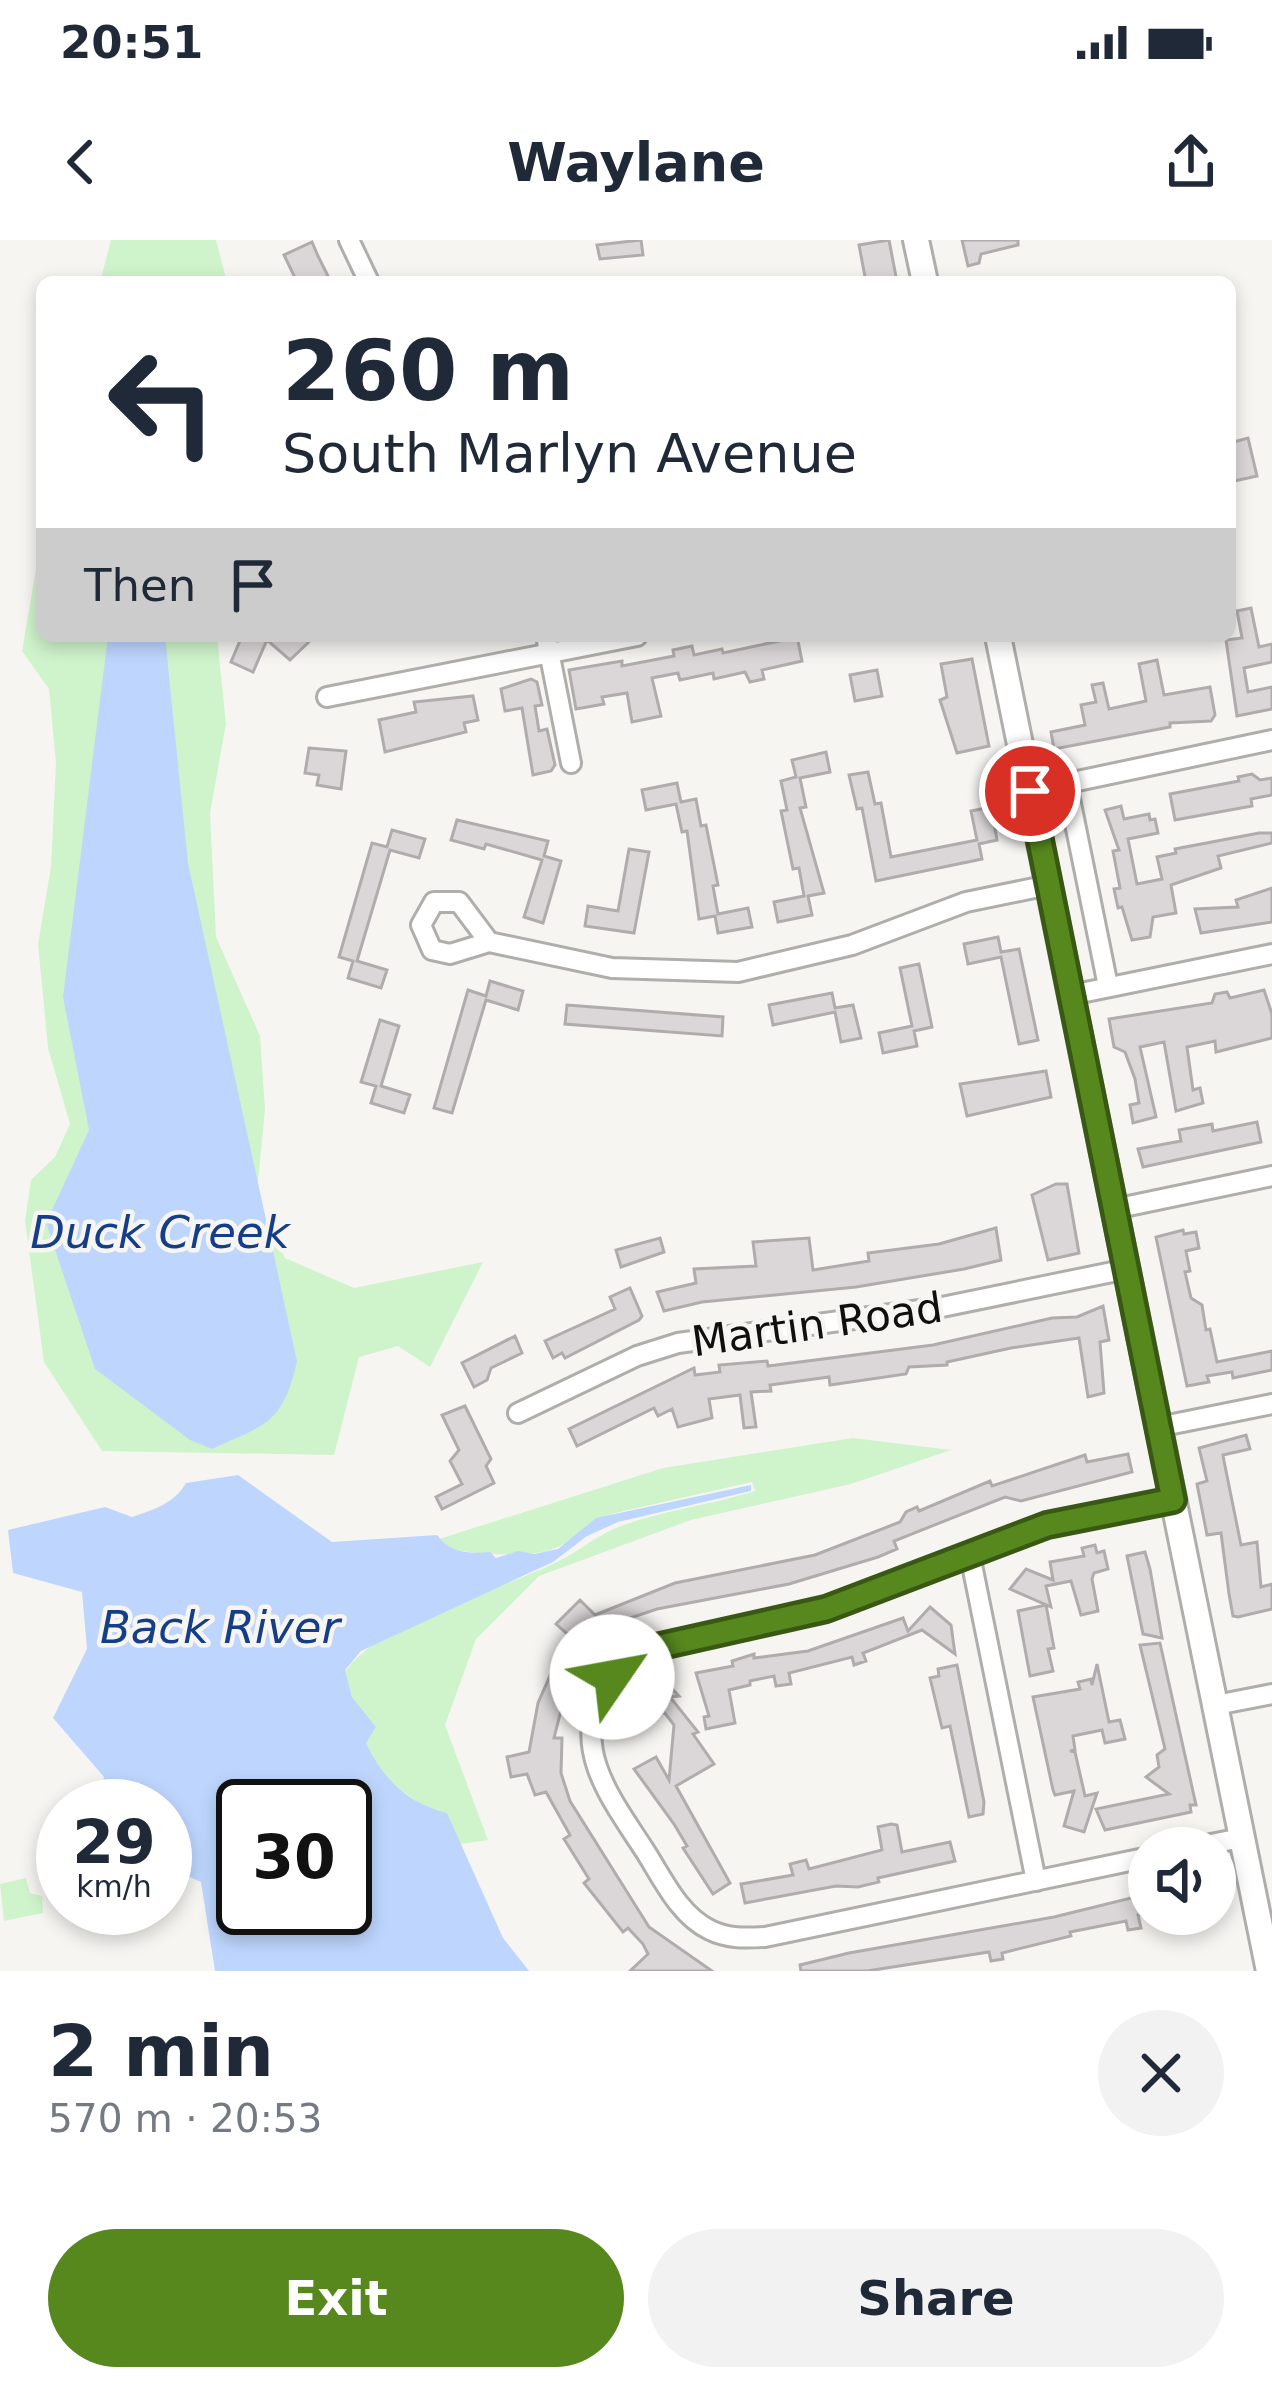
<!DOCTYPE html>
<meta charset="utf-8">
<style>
:root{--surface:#fff;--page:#f2f2f3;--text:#1f2937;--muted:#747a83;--accent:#57881d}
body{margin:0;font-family:"DejaVu Sans",sans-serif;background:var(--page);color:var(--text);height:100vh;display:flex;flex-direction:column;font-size:45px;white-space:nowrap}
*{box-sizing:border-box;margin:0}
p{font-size:39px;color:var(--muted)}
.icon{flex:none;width:66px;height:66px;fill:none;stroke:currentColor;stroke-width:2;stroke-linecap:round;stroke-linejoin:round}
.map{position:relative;height:1731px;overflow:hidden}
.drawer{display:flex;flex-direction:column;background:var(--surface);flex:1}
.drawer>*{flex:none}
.guide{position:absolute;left:36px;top:36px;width:1200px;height:366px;border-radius:18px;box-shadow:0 6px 18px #0003;background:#fff;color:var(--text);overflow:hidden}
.fabs{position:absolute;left:1128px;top:1587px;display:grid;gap:24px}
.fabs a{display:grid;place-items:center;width:108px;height:108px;border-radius:50%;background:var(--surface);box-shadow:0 6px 18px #0003;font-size:60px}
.speed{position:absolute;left:36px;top:1539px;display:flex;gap:24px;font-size:60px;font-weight:700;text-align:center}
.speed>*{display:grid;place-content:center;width:156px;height:156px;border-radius:50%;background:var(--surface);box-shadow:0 6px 18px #0003;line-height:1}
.speed small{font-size:30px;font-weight:400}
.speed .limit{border:6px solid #111;border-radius:18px;background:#fff;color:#111}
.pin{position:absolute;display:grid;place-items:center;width:102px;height:102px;color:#fff;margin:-51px;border:6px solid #fff;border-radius:50%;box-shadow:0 3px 12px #0007}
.me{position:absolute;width:132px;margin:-66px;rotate:57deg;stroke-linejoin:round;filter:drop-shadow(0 0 9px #0008)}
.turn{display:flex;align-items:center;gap:42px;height:252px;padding:0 48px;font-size:54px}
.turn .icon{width:156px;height:156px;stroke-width:2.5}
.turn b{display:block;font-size:84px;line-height:102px}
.then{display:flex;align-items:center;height:114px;padding:0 48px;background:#0003;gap:24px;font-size:45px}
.round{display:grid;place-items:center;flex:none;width:126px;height:126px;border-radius:63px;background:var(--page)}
.summary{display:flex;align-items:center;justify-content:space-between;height:204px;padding:0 48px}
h1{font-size:72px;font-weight:600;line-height:90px}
.primary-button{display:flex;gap:24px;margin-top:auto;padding:24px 48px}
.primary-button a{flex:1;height:138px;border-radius:72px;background:var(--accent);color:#fff;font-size:48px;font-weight:600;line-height:138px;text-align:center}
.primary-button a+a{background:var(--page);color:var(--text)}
.status{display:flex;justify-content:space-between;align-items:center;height:84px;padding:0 60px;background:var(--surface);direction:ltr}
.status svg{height:33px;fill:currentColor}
header{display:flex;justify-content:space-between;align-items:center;height:156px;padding:0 48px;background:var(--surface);font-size:54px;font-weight:600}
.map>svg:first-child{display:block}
</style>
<div class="status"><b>20:51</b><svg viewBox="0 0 49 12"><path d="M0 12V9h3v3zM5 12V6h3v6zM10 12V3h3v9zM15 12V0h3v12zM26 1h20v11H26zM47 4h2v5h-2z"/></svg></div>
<header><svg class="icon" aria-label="back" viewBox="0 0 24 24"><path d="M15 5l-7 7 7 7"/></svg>Waylane<svg class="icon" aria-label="share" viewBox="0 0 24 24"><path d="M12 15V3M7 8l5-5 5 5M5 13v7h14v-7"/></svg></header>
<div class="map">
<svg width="1272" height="1731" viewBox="0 0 1272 1731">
<rect width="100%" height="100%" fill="#f7f5f2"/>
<path fill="#cff4cb" d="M 111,0 L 216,0 L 227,42 L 100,42 Z
M 42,294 L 42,396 L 217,396 L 226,484 L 210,573 L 216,697 L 260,796 L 265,870 L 256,961 L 285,1018 L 354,1048 L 483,1022 L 430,1127 L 398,1106 L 359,1117 L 334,1215 L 102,1211 L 44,1122 L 25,981 L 31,940 L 55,917 L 70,884 L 48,808 L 38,704 L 51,627 L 56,523 L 49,449 L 22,411 Z
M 853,1198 L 951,1210 L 851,1244 L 691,1280 L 539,1336 L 476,1399 L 445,1485 L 488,1600 L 461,1604 L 427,1568 L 381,1537 L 365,1503 L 375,1487 L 352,1457 L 345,1431 C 390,1374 493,1354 557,1322 C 580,1311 596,1295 621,1286 C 664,1270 711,1265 755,1251 L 752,1242 L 615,1273 C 590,1281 573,1303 550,1310 C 524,1318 472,1314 446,1308 L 439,1299 L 663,1228 Z
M 26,1638 L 30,1653 L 42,1656 L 43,1673 L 4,1681 L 0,1644 Z"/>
<path fill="#bed6fe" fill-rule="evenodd" d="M 108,396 L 165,396 L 188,623 L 297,1121 C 283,1186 263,1185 212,1209 L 190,1200 L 95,1129 L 46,983 L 89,890 L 63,757 Z
M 238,1235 L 332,1302 L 437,1295 C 450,1313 469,1314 490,1312 L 496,1318 L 518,1311 L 534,1314 L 558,1309 L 596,1278 L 751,1245 L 751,1251 L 618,1282 L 587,1296 L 553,1322 L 361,1411 L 345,1430 L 352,1457 L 376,1487 L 366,1503 C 383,1539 407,1563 447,1573 L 503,1698 L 529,1731 L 215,1731 L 201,1642 L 165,1626 L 165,1566 L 100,1566 L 104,1537 L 53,1478 L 87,1409 L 82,1352 L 13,1333 L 8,1290 L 105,1267 L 132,1277 C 153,1270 175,1263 186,1243 ZM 243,1566 L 345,1566 L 345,1668 L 243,1668 Z"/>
<path fill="#dbd7d9" stroke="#b0acae" stroke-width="3" d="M 641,0 L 643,15 L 600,19 L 597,5 Z
M 889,0 L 897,42 L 866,42 L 859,5 Z
M 962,0 L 1018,0 L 1018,5 L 981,14 L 979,23 L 968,26 Z
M 312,2 L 318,16 L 331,42 L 297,42 L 284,15 Z
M 1248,198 L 1257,236 L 1230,242 L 1230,203 Z
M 1251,368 L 1259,407 L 1272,404 L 1272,422 L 1244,428 L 1248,452 L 1272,447 L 1272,469 L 1237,476 L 1226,400 L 1242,398 L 1237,371 Z
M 242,396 L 315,396 L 290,420 L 267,400 L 253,432 L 231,422 Z
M 778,396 L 797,396 L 802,421 L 762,430 L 764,439 L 750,442 L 745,432 L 714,439 L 713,433 L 680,440 L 678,433 L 652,438 L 661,476 L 632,482 L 627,453 L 602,457 L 604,464 L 576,469 L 569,430 L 622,421 L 622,426 L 674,416 L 673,410 L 692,406 L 694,415 L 722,409 L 723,413 L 779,401 Z
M 972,419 L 989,506 L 957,513 L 940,460 L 947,457 L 941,424 Z
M 1157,420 L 1164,455 L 1210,447 L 1215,475 L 1211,481 L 1170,483 L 1170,487 L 1054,509 L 1051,492 L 1085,485 L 1081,465 L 1096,462 L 1092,445 L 1103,443 L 1109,469 L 1146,461 L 1139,424 Z
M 877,430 L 882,456 L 855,461 L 850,435 Z
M 531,439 L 537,442 L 542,465 L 535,466 L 539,491 L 547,489 L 555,525 L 551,531 L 533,535 L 522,468 L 505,471 L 501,449 Z
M 473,456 L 478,480 L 464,483 L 466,492 L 385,512 L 379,480 L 416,472 L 414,462 Z
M 309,508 L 346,511 L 341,549 L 317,545 L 319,535 L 305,533 Z
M 826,512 L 830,532 L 800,538 L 806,567 L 800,568 L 824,653 L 808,656 L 812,675 L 778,682 L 774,662 L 804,656 L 799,628 L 793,629 L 781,571 L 787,570 L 781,541 L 796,537 L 792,520 Z
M 868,532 L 875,564 L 881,563 L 891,617 L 977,600 L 971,571 L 991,567 L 997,600 L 979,604 L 982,619 L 876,641 L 862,568 L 857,569 L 849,535 Z
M 1252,534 L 1260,540 L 1272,538 L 1272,555 L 1251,559 L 1252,566 L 1175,580 L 1170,554 L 1239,541 L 1238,537 Z
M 677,543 L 681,562 L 696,559 L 701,586 L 706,585 L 718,645 L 713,646 L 718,674 L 748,668 L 752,687 L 718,693 L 715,676 L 699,679 L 687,591 L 682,592 L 676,564 L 646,570 L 642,550 Z
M 1121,566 L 1124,579 L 1149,574 L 1150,580 L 1155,579 L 1158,593 L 1128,599 L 1137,644 L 1162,639 L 1157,617 L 1176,613 L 1175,609 L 1259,593 L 1272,593 L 1272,603 L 1218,616 L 1221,628 L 1171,645 L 1176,673 L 1153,677 L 1150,697 L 1132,700 L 1122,667 L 1118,668 L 1114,649 L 1120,648 L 1113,611 L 1119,610 L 1105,570 Z
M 457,580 L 548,601 L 544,616 L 561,621 L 543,683 L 524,677 L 542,620 L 486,604 L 484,609 L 451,600 Z
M 392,590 L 425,599 L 419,618 L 390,610 L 357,721 L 387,730 L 381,748 L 348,738 L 353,721 L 339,717 L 372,603 L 387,607 Z
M 629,609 L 649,612 L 634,693 L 585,686 L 588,666 L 618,671 Z
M 1272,648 L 1272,682 L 1201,693 L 1195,669 L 1238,667 L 1236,660 Z
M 998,697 L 1001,712 L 1019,709 L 1038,800 L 1019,804 L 1001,717 L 968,724 L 964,704 Z
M 919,724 L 932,787 L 914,791 L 917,806 L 883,813 L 879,793 L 912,786 L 900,728 Z
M 490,741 L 523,751 L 518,770 L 486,760 L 452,873 L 434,868 L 468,750 L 486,756 Z
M 1264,750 L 1272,774 L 1272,798 L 1216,812 L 1215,801 L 1187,807 L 1193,850 L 1200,848 L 1203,863 L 1176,871 L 1164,802 L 1140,807 L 1156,877 L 1133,883 L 1130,865 L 1139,863 L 1135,839 L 1125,812 L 1114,807 L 1109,779 L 1212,763 L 1215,754 L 1227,752 L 1230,758 Z
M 832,753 L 835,768 L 853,765 L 861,798 L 841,802 L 835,772 L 773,785 L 769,765 Z
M 567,765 L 723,777 L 722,796 L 565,784 Z
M 380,780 L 399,786 L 381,846 L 410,855 L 404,873 L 371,863 L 376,846 L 361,842 Z
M 1046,831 L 1051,857 L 967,876 L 960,844 Z
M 1257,882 L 1261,902 L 1143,927 L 1138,909 L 1181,901 L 1179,890 L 1212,884 L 1213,891 Z
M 1056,944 L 1067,944 L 1079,1013 L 1048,1020 L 1032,955 Z
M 996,988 L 1001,1020 L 964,1029 L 856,1047 L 702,1062 L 664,1071 L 657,1052 L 696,1043 L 694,1029 L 756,1026 L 753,1002 L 809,998 L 813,1030 L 869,1021 L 868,1013 L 939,1004 Z
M 1183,990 L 1184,994 L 1196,992 L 1199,1008 L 1186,1011 L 1190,1031 L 1185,1032 L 1191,1058 L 1202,1065 L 1206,1090 L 1210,1089 L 1217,1122 L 1272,1111 L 1272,1130 L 1233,1138 L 1232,1132 L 1207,1136 L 1209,1142 L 1187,1146 L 1156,997 Z
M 660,998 L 664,1012 L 621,1027 L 616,1010 Z
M 630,1048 L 642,1076 L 639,1080 L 565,1118 L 562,1113 L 553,1118 L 545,1101 L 615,1069 L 610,1057 Z
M 1103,1066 L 1109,1100 L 1100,1102 L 1104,1153 L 1088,1157 L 1079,1098 L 1011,1108 L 947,1122 L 947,1125 L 909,1127 L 906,1134 L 830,1145 L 829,1137 L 770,1145 L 771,1151 L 751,1152 L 756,1187 L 744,1188 L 740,1155 L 709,1159 L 712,1178 L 678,1187 L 672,1169 L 658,1176 L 654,1168 L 577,1206 L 569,1189 L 694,1128 L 695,1135 L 720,1132 L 719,1125 L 767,1121 L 768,1126 L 933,1105 L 1052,1078 L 1077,1077 Z
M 515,1096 L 522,1113 L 491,1128 L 487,1140 L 474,1147 L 462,1123 Z
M 465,1166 L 491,1219 L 486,1226 L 494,1243 L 442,1269 L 436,1257 L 462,1244 L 450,1221 L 459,1210 L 442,1175 Z
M 1246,1195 L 1250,1209 L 1223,1215 L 1224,1221 L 1241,1305 L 1257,1302 L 1261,1347 L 1272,1344 L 1272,1369 L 1238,1377 L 1233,1376 L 1229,1354 L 1221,1293 L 1207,1295 L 1197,1244 L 1207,1241 L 1199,1208 Z
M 1128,1214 L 1132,1232 L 1021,1261 L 1005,1257 L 894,1301 L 897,1309 L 878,1317 L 789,1344 L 657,1369 L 621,1381 L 623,1384 L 593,1403 L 601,1409 L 591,1422 L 584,1417 L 573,1441 L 569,1439 L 554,1498 L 562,1498 L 561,1533 L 570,1561 L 649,1687 L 712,1731 L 630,1731 L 648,1714 L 643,1704 L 628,1688 L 623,1692 L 584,1643 L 589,1639 L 564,1599 L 570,1595 L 546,1552 L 535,1555 L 527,1534 L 511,1537 L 507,1517 L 529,1512 L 538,1463 L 556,1422 L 574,1400 L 556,1384 L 580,1360 L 595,1375 L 675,1343 L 815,1315 L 900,1282 L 906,1272 L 917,1267 L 919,1271 L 990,1241 L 992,1246 L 1085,1215 L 1087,1222 Z
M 1095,1305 L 1097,1313 L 1104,1311 L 1108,1329 L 1094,1333 L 1092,1339 L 1098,1371 L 1081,1375 L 1071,1341 L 1046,1346 L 1051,1367 L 1010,1349 L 1026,1329 L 1053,1340 L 1050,1322 L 1084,1316 L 1082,1308 Z
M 1145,1312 L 1150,1329 L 1162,1398 L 1143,1394 L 1127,1316 Z
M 1046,1365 L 1054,1408 L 1048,1409 L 1053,1431 L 1030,1436 L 1018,1371 Z
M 930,1367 L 951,1385 L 955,1414 L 922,1390 L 863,1413 L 866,1421 L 854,1425 L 852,1417 L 789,1433 L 791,1444 L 776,1446 L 774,1436 L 750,1441 L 750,1445 L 729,1450 L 735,1483 L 706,1489 L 704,1477 L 709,1476 L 696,1433 L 733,1426 L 732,1421 L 754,1414 L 754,1418 L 808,1411 L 903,1378 L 908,1391 Z
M 1160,1403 L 1196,1565 L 1190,1565 L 1191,1572 L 1105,1590 L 1096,1569 L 1169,1554 L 1146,1537 L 1159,1527 L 1157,1515 L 1165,1509 L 1140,1405 Z
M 1097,1424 L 1109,1482 L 1120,1480 L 1125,1499 L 1105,1503 L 1102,1490 L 1073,1496 L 1075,1510 L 1070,1511 L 1075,1512 L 1085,1556 L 1097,1553 L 1084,1592 L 1064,1586 L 1074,1551 L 1055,1555 L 1053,1550 L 1033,1457 L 1080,1449 L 1078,1442 L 1091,1439 L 1092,1445 Z
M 957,1425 L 984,1562 L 983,1574 L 969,1577 L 950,1486 L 942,1488 L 930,1438 L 939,1436 L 938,1429 Z
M 661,1437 L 679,1456 L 670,1457 L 698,1492 L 693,1494 L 714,1524 L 676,1546 L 730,1643 L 713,1654 L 683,1608 L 687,1606 L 674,1584 L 634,1529 L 656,1517 L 669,1540 L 674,1485 L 664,1472 L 655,1478 L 640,1459 Z
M 891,1584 L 897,1585 L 902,1612 L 950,1602 L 955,1621 L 878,1638 L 879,1642 L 858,1647 L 836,1646 L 745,1663 L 741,1644 L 793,1635 L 790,1624 L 806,1620 L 809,1629 L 882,1610 L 878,1587 Z
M 1143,1655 L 1147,1674 L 1138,1675 L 1141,1688 L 1128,1690 L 1126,1681 L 1070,1692 L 1071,1696 L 1002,1713 L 1003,1719 L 991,1721 L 989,1712 L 867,1731 L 801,1731 L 800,1725 L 849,1713 L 1054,1677 Z"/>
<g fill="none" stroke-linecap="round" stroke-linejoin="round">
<g stroke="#b0aeab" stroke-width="24">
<path id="minor" d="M 349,0 L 369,42
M 546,396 L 571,523
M 327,457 L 637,396
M 1067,544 L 1108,746
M 1030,551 L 1272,500
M 434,662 L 459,662 L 489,702 L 450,714 L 432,710 L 421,685 Z
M 489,702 L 612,728 L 738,732 L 852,705 L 966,662 L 1049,645
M 1071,755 L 1272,714
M 1114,969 L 1272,936
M 518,1173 L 637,1116 L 678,1103 L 942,1067 L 1127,1029
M 1158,1187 L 1272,1164
M 970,1315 L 1036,1641
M 1216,1465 L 1272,1454
M 1191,1608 L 1241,1598
M 1149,1617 L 765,1697 C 746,1698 728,1699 710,1690 C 679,1675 663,1639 645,1611 C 614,1563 569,1508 604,1450 C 616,1429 629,1417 652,1408 L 826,1369 L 1047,1285 L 1173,1260"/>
</g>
<g stroke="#b0aeab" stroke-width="30">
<path id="tertiary" d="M 916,0 L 925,42
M 998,396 L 1269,1731"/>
</g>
<use href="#minor" stroke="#fff" stroke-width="18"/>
<use href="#tertiary" stroke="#fff" stroke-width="24"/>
</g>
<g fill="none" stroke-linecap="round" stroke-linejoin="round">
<g stroke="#395813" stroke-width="30">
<path id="route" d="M 612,1437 L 635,1414 L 652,1408 L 826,1369 L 1047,1285 L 1173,1260 L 1030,551"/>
</g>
<use href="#route" stroke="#57881d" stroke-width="21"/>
</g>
<g text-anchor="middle" stroke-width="9" stroke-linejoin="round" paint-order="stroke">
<g font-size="42" fill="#100f0e" stroke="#f7f5f2">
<text transform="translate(817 1084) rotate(-8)" y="15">Martin Road</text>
</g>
<g font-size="45" font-style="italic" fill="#143e88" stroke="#f7f5f2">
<text x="160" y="1008">Duck Creek</text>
<text x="220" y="1403">Back River</text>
</g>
</g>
</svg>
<div class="fabs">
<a><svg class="icon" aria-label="sound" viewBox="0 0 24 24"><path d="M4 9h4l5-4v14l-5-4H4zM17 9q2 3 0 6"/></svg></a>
</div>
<div class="speed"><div>29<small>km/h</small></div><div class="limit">30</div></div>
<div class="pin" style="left:1030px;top:551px;background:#d93025"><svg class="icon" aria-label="arrive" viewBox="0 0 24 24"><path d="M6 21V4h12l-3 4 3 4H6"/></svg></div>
<svg class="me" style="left:612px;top:1437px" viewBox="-20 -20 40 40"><circle r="19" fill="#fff"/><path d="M0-13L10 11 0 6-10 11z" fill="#57881d"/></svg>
<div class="guide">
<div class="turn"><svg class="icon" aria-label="left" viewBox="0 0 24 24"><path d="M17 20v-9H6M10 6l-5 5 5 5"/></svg><div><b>260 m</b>South Marlyn Avenue</div></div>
<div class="then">Then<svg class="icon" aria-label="arrive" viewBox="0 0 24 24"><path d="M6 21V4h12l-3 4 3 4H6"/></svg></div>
</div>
</div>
<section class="drawer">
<div class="summary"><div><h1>2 min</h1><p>570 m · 20:53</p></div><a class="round"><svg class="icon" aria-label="close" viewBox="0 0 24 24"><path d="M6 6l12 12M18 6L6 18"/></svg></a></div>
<div class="primary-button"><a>Exit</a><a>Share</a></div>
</section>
